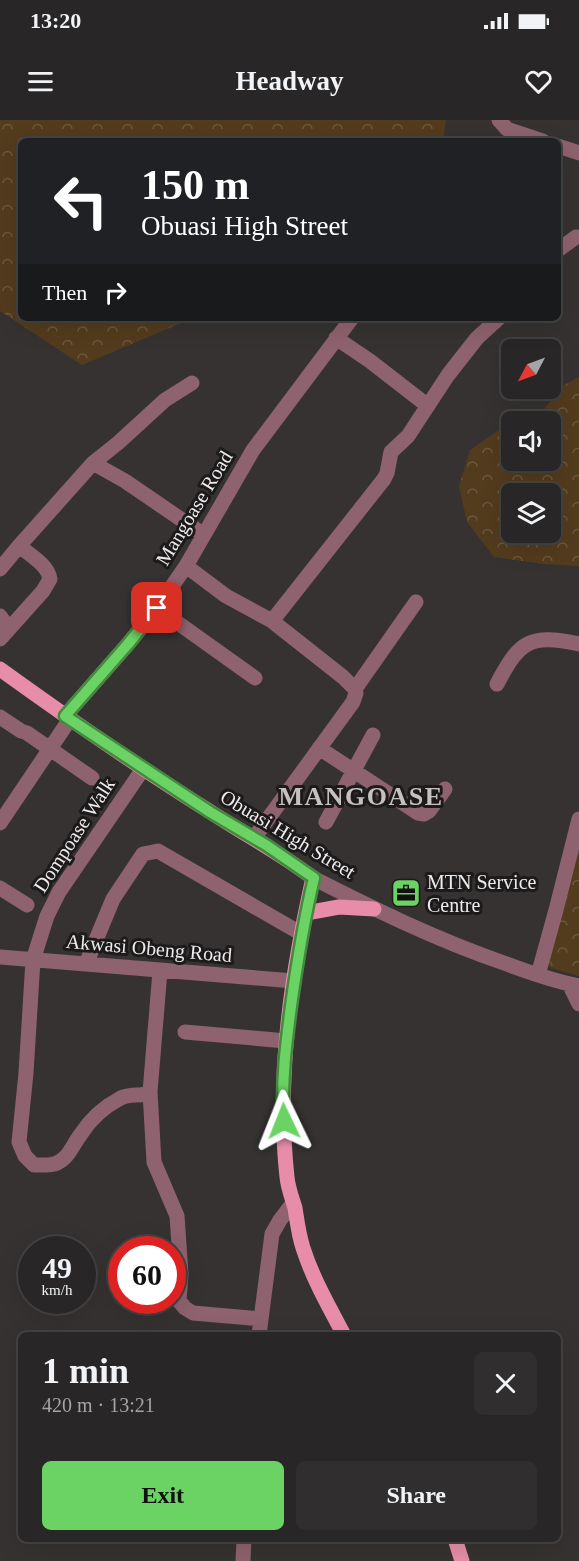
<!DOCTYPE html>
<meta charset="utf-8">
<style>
:root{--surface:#282626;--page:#302e2e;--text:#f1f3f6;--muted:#a5a5a7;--line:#444343;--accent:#6ad363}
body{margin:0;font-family:Georgia,serif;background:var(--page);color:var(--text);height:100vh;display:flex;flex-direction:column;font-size:22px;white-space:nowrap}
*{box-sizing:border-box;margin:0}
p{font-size:20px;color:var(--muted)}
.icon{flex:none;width:33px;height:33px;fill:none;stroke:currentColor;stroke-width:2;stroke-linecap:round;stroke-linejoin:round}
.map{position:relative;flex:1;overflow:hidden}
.drawer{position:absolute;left:18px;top:1212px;width:543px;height:210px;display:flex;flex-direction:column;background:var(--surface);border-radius:9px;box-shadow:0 6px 24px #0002,0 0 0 2px var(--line)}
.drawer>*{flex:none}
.top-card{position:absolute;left:18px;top:18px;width:543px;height:183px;border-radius:9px;box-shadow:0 6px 24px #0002,0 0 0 2px var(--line);background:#202124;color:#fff;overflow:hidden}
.needle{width:39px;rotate:229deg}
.controls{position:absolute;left:501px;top:219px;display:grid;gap:12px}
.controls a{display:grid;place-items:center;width:60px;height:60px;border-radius:9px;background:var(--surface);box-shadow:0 6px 24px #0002,0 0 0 2px var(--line);font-size:30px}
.speed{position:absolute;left:18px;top:1116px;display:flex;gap:12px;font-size:30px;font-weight:700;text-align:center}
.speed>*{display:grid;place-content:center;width:78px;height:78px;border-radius:50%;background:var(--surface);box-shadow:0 6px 24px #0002,0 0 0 2px var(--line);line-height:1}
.speed small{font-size:15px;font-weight:400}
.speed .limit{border:9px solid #d22;background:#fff;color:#111}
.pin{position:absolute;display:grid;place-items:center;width:51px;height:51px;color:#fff;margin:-26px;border-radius:12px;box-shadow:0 3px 9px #0006}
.me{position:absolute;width:66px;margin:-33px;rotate:358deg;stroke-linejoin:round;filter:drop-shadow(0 0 4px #0008)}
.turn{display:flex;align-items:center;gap:21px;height:126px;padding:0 24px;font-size:27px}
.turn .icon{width:78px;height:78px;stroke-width:2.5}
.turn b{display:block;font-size:42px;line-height:51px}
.then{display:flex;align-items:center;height:57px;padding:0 24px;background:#0003;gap:12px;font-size:22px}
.round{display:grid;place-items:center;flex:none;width:63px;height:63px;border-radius:9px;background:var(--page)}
.summary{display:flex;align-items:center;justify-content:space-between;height:102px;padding:0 24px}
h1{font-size:36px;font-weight:700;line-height:45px}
.cta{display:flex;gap:12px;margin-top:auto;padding:12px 24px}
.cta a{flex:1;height:69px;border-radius:9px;background:var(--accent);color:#111;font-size:24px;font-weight:700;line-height:69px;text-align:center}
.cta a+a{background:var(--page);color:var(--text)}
.status{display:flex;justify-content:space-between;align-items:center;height:42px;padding:0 30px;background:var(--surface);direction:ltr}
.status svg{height:16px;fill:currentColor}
header{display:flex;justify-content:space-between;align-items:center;height:78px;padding:0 24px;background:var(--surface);font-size:27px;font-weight:700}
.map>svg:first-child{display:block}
</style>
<div class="status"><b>13:20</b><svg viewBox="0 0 49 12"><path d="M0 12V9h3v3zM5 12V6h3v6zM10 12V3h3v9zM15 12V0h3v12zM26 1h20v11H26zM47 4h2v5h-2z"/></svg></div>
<header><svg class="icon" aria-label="menu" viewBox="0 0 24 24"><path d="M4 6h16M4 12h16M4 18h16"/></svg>Headway<svg class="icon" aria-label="heart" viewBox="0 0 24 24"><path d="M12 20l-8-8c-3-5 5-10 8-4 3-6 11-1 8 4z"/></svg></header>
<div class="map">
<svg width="579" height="1441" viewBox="0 0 579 1441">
<defs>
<pattern id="forest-crowns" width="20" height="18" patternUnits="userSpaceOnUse" patternTransform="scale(1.5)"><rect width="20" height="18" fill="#533b1d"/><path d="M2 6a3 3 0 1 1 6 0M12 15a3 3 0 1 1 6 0" fill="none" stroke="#6c583e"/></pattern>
</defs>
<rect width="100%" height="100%" fill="#363232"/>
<path fill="url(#forest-crowns)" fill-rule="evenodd" d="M 0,0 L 446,0 L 443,21 L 21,21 L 21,198 L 193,198 L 82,245 L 0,191 Z
M 579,257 L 579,446 L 544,444 L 494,437 L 467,402 L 459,366 L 470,330 L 499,310 L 511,311 L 512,340 L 550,340 L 550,302 L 535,301 L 562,266 ZM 512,374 L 550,374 L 550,412 L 512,412 Z
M 579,728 L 579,856 L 551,848 L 547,845 Z"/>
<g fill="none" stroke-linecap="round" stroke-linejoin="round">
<path stroke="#8e626f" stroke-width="15" d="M 499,0 L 507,9 L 543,21
M 558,26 L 579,33
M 558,130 L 576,117
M 336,218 L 370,241 L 428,286
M 93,343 L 125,361 L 204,415
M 186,446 L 226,476 L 272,501 L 343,557 L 355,569 L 356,573 L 353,582 L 254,718
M 0,449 L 19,426
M 157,488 L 255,558
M 0,496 L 9,509
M 272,501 L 384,359 L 387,353 L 391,332 L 408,316 L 448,255 L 477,218 L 499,198
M 0,519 L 43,471 L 50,459 C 48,445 30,435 19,426 L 93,343 L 118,323 L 165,280 L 192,263
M 497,564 C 520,520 530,514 579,524
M 355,569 L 416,482
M 65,596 L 128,524 L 157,488 L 186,446 L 253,330 L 352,198
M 0,597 L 21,611 L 27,613 L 92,658
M 319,628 L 418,693 L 424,694 L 429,691 L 445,669
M 143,649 L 59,772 L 47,796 L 33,840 L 26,953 L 19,1022 L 25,1036 L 34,1045 C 42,1045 50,1046 57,1043 C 69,1038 73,1024 81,1014 C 90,1000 104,987 119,979 C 131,972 141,978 150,972 L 160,851
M 326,702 L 373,615
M 0,703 L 70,599
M 313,758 C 376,790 437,820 504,843 C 528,852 553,861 579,866
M 0,768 L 27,785
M 0,837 L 294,861
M 86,844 L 113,779 L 143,734 L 158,731 L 302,814
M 538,855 L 556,790 L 579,699
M 569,864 L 579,884
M 185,912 L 286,921
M 150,972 L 154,1042 L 177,1096 L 181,1154 L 179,1181 L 185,1188 L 193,1193 L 261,1199
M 259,1215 L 272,1114 L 280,1100 L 293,1083
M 243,1441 L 244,1419"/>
<path stroke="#e78daa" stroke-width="15" d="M 0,549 C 68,598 138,647 209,691 C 244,714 280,733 313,758 C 291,856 276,957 287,1057 C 288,1068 292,1078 295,1088 C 297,1101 299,1116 303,1128 C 313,1159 329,1187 344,1215
M 306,793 L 339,787 L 374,789
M 455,1419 L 462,1441"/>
</g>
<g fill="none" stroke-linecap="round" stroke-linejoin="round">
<g stroke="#458940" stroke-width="15">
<path id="route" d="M 157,488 L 128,524 L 65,596 L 210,692 L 266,725 L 314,758 C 304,800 297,843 291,886 C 286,924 281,963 284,1001"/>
</g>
<use href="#route" stroke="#6ad363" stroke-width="10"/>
</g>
<defs>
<g id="office-square" transform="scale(1.5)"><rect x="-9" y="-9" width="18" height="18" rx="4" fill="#6ad363" stroke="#1c1a1a"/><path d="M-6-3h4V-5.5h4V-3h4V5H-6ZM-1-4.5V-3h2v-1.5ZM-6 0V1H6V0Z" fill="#111"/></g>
</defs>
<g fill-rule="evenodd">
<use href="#office-square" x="406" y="773"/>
</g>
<g text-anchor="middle" stroke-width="6" stroke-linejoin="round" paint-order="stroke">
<g font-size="20" fill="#edebeb" stroke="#1c1a1a">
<text transform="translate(194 388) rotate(-59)" y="7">Mangoase Road</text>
<text transform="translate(288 714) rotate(31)" y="7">Obuasi High Street</text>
<text transform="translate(74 715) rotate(-57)" y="7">Dompoase Walk</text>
<text transform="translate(149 828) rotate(5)" y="7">Akwasi Obeng Road</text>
</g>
<g font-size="20" fill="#edebeb" stroke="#1c1a1a" text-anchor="start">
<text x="427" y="769">MTN Service<tspan x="427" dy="23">Centre</tspan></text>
</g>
<g font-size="26" font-weight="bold" letter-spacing="1.5" fill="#c6c1c0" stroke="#1c1a1a">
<text x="361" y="685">MANGOASE</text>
</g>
</g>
</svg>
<div class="controls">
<a><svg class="needle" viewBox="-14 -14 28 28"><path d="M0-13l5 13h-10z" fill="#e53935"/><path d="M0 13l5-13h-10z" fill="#a5a5a7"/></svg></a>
<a><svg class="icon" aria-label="sound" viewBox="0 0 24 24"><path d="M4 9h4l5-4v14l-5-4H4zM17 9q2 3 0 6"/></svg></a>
<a><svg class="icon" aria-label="layers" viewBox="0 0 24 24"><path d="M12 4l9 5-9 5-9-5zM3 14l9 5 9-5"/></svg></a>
</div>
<div class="speed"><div>49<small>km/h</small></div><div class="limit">60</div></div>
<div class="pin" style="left:157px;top:488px;background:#d93025"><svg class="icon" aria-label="arrive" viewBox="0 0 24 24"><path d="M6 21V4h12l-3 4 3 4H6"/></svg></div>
<svg class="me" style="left:284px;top:1001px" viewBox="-20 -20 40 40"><path d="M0-17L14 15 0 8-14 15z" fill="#6ad363" stroke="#fff" stroke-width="4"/></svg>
<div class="top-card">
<div class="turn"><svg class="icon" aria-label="left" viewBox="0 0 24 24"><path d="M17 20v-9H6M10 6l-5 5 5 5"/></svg><div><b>150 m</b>Obuasi High Street</div></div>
<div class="then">Then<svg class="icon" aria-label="right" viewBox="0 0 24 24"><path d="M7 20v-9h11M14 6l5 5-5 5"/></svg></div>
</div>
<section class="drawer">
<div class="summary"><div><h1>1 min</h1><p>420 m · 13:21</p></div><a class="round"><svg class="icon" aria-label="close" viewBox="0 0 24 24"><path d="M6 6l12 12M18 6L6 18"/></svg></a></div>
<div class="cta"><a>Exit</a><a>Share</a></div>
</section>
</div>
